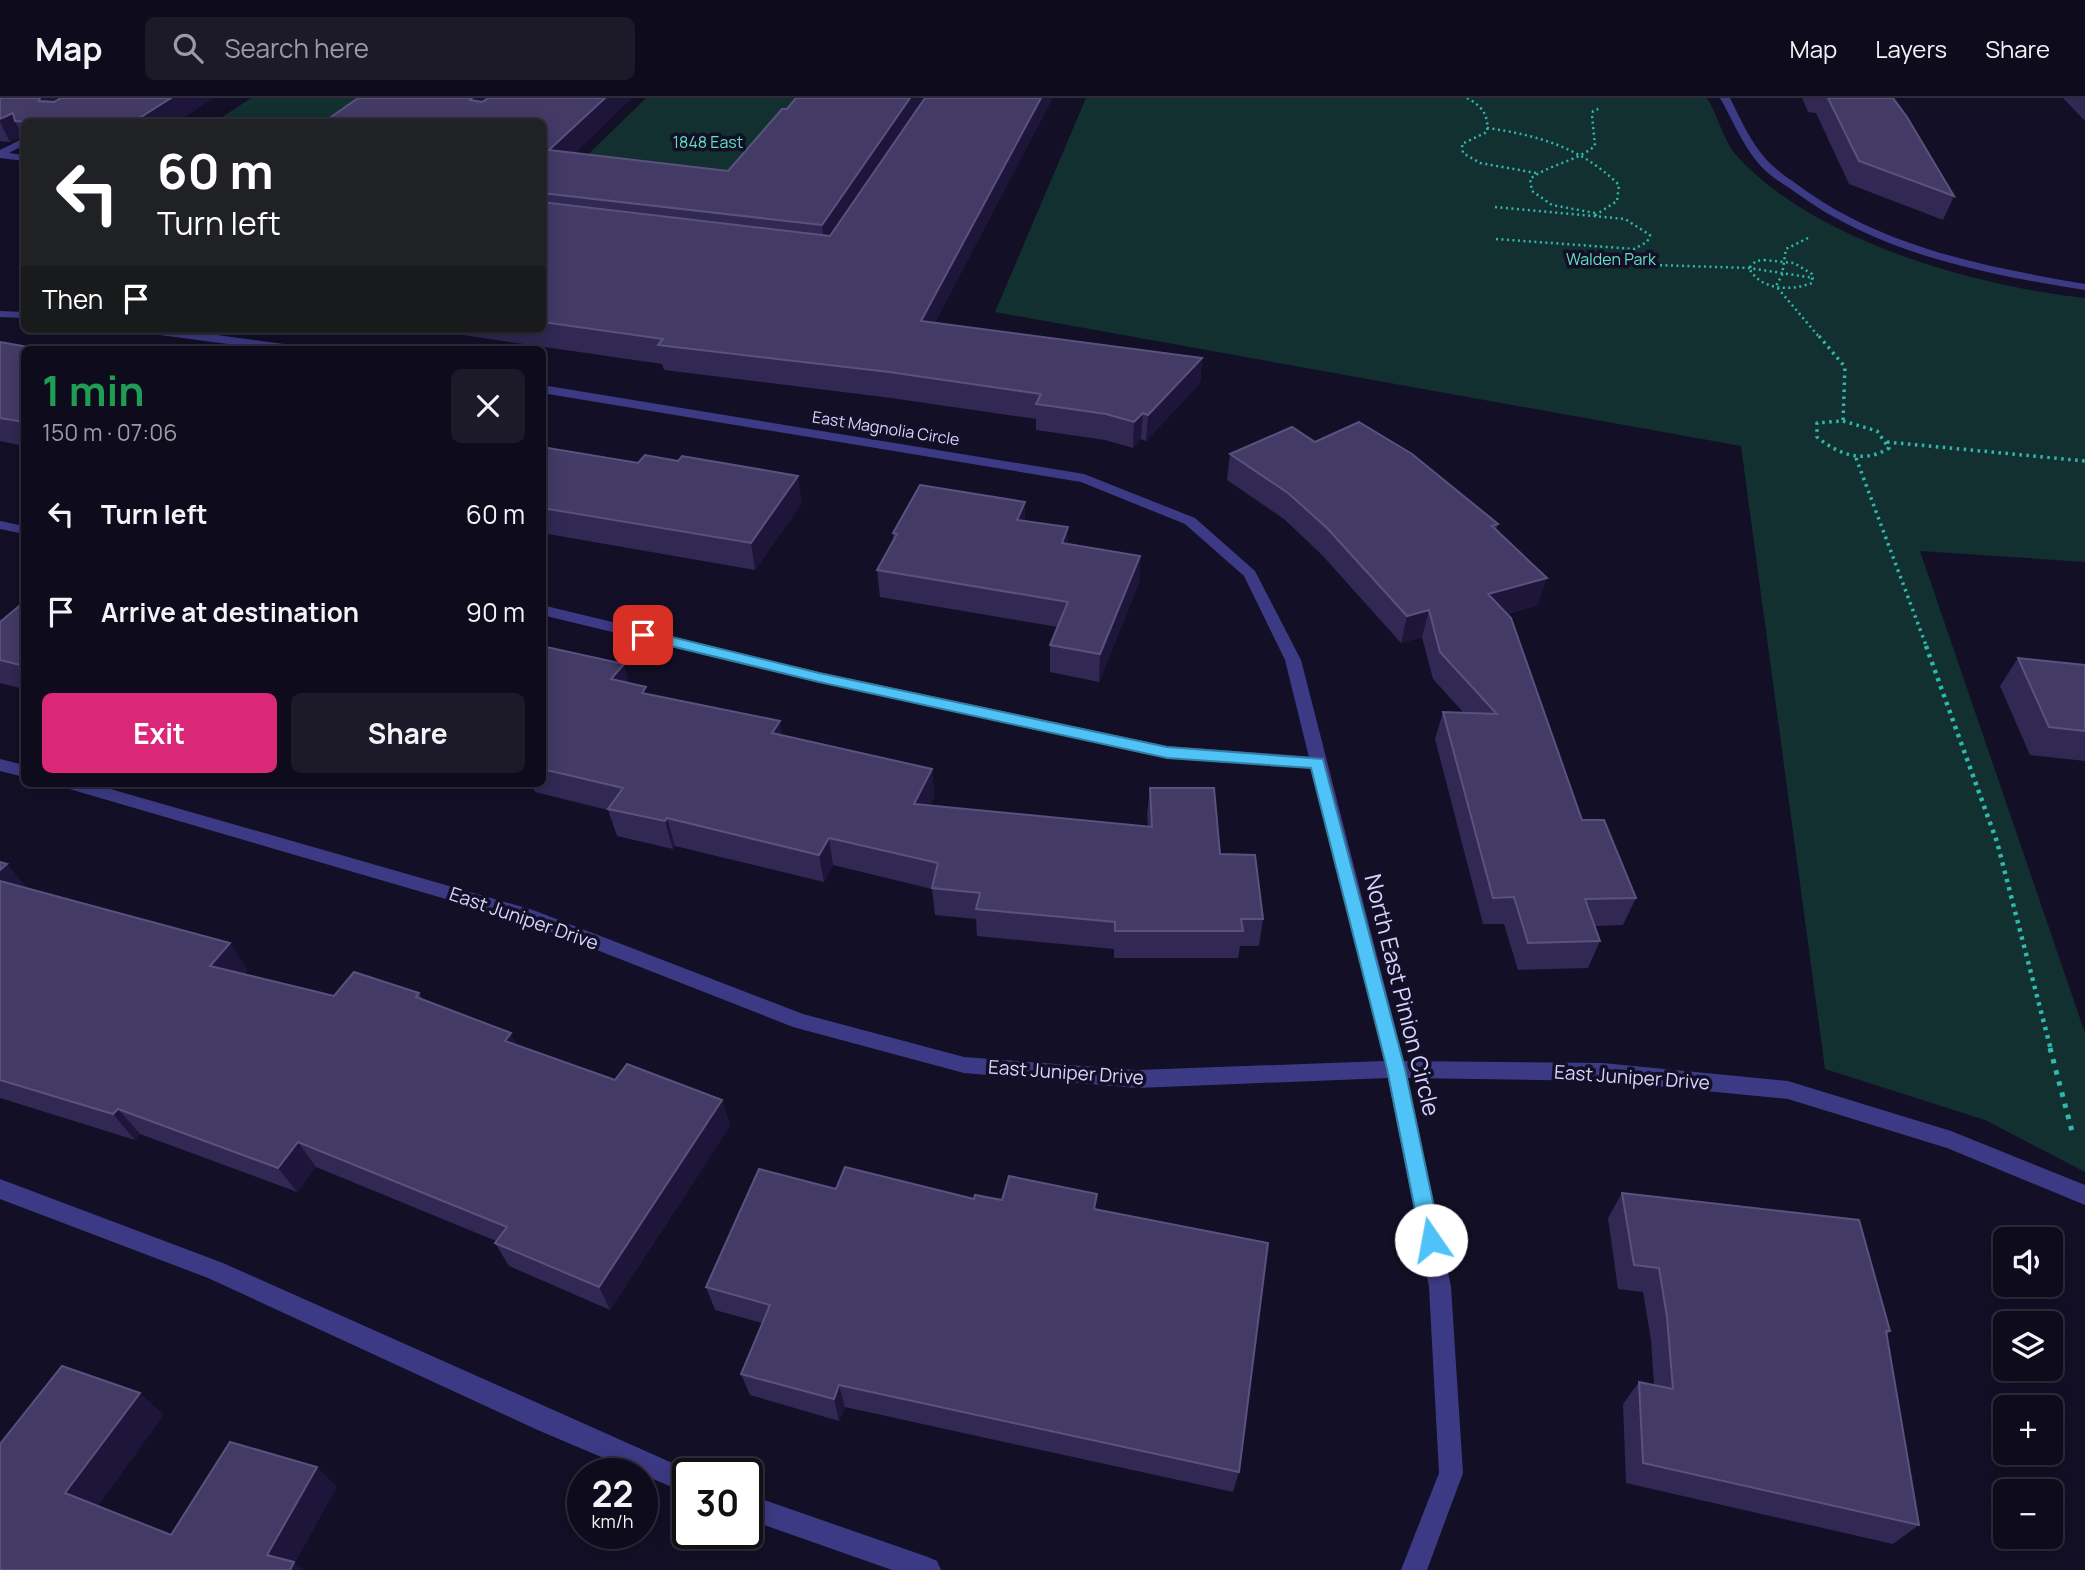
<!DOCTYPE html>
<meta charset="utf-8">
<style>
:root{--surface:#0e0b1c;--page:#1c1929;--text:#f1f3f6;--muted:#9b9ba3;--line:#2e2b3b;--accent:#db2777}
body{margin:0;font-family:Manrope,sans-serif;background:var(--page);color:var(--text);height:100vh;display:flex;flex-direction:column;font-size:26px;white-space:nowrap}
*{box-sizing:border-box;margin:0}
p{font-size:23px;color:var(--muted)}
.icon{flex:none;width:38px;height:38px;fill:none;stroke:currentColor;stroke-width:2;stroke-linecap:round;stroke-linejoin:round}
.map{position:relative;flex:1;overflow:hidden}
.sheet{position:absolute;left:21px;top:248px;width:525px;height:441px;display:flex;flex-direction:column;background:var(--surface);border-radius:10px;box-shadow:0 4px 18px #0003,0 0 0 2px var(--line)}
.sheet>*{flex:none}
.guide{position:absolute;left:21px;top:21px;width:525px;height:214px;border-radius:10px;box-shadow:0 4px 18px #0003,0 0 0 2px var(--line);background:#202124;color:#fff;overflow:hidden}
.fabs{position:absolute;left:1993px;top:1129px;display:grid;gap:14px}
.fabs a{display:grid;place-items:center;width:70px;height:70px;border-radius:10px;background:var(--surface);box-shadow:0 4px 18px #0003,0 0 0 2px var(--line);font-size:35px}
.speed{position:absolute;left:567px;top:1360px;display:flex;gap:14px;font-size:35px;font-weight:700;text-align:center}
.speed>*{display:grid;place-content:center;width:91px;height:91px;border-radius:50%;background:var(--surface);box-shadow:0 4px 18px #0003,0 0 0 2px var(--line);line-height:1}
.speed small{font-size:18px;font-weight:400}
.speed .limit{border:4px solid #111;border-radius:10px;background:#fff;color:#111}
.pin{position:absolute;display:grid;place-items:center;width:60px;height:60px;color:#fff;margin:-30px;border-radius:14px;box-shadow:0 4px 10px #0006}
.me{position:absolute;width:77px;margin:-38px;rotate:348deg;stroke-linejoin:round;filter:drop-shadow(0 0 5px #0008)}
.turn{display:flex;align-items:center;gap:24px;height:147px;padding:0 21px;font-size:32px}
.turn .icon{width:91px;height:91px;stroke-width:2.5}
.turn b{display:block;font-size:49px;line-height:60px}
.then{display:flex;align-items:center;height:66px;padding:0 21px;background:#0003;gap:14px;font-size:26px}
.round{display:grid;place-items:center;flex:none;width:74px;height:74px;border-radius:10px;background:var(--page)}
.headline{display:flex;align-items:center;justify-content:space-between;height:119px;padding:0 21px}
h1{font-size:42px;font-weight:700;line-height:52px;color:#1e9e55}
.primary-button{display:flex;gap:14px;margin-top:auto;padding:14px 21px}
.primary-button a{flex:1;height:80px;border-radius:10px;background:var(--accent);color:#fff;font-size:28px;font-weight:700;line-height:80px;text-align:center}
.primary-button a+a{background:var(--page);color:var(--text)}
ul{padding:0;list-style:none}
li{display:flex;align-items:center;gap:21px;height:98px;padding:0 21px}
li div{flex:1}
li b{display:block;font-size:26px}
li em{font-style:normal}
header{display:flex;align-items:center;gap:42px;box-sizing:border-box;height:98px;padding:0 35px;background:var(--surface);border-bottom:2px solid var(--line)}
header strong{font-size:33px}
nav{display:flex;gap:38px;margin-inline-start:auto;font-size:24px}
.search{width:490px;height:63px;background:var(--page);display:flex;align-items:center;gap:18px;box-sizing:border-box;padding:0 24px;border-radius:10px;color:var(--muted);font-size:26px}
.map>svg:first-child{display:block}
</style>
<header>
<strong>Map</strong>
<div class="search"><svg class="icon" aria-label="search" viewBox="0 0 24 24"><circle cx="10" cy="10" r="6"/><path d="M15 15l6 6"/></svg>Search here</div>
<nav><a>Map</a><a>Layers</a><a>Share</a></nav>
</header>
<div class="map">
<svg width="2085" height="1472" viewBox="0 0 2085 1472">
<rect width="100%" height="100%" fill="#130f26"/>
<path fill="#12302f" d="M 251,0 L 374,0 L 341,24 L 215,24 Z
M 646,0 L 800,0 L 726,89 L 573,71 Z
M 1086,0 L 1707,0 C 1718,17 1723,42 1736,57 C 1812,142 1974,188 2085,200 L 2085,464 L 1920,453 L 2085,935 L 2085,1074 L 1985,1022 L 1825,971 L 1741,348 L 995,214 Z"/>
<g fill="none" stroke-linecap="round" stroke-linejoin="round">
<path stroke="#2fb8b0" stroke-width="2.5" stroke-dasharray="2 3.5" stroke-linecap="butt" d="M 1467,0 C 1482,8 1489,17 1487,34 L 1462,46 L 1463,55 L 1480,65 L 1536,75
M 1487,30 C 1538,37 1582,50 1619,87 L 1617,103 L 1594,118
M 1495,109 L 1625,121 L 1650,137 L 1647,144 L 1634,151 L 1496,141
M 1595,115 L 1552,107 L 1532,93 L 1530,81 C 1550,66 1575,64 1595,48 L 1592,17 L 1593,13 L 1601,10
M 1808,140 L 1786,151 L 1782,177 L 1776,188 L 1820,240
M 1625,152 L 1655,167 L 1749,170 L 1814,180
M 1764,162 L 1794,165 L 1812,176 L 1812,185 C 1791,193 1761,193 1749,170 L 1756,163 Z"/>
<path stroke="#2fb8b0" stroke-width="3.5" stroke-dasharray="2.5 4.5" stroke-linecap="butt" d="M 1819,238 L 1845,269 L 1843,323
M 1843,323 L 1877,333 L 1889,350 C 1864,366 1839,357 1817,339 L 1817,325 Z
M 1887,344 L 2085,363
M 1856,360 L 1927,550"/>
<path stroke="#2fb8b0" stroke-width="4.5" stroke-dasharray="3.5 5" stroke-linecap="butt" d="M 1926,548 L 1997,744 L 2051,952"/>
<path stroke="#2fb8b0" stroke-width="5" stroke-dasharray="4.5 7" stroke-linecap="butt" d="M 2050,950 L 2073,1037"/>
<path fill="#3d3a85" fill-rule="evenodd" d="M 24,40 L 24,47 L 9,55 L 24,57 L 24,63 L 0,60 L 0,52 Z
M 0,423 L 24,428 L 24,436 L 0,431 Z
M 542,507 L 819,574 L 1167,648 L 1317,659 L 1325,665 L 1317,671 L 1167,660 L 819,584 L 542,517 Z
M 0,1081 L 223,1165 L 697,1376 L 688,1376 L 688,1395 L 679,1392 L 540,1333 L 208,1180 L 0,1101 Z
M 747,1396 L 928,1459 L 937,1463 L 941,1472 L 892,1472 L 747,1421 Z"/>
<path fill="#3d3a85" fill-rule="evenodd" d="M 1720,0 L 1730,0 C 1740,20 1750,43 1765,60 C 1775,72 1790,81 1802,90 C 1885,150 1987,169 2085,186 L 2085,192 C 1984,176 1879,156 1795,94 C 1782,85 1768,77 1758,65 C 1742,46 1732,21 1720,0 Z
M 0,213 L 24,214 L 24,220 L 0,219 Z
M 139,231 L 171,231 L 299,248 L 305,252 L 273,252 L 145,235 Z
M 542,287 L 1084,376 L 1195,420 L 1255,473 L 1301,562 L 1404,963 L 1603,965 L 1788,983 L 1951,1033 L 2085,1087 L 2085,1107 L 1947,1050 L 1788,1001 L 1603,983 L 1408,980 L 1451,1189 L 1463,1375 L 1427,1472 L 1401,1472 L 1439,1375 L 1429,1189 L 1388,980 L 1137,990 L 964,975 L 793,929 L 528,825 L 66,690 L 64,686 L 93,686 L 533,812 L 803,916 L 964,959 L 1137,972 L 1384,963 L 1285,562 L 1244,478 L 1185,426 L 1081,384 L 542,295 Z
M 0,661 L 24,667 L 24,679 L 0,673 Z"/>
</g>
<path fill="#312854" d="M 0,0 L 177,24 L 24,24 L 24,41 L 23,38 L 10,44 L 0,43 Z
M 1802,0 L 1893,0 L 1954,98 L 1943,122 L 1849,86 L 1816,15 L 1808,14 Z
M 2063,0 L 2085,0 L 2085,23 Z
M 782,11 L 935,225 L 1202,260 L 1200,285 L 1146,343 L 1141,341 L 1133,350 L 1105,342 L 1036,332 L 1036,321 L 891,300 L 664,272 L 662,266 L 421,231 L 542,231 L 542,24 L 576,55 L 728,73 Z
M 0,244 L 24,252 L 24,348 L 0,343 Z
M 1315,344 L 1498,426 L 1496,432 L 1538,507 L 1507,516 L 1582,722 L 1636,800 L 1623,827 L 1595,828 L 1600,843 L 1588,870 L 1518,872 L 1504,826 L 1483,826 L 1435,641 L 1443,614 L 1463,614 L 1433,581 L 1422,539 L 1401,545 L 1322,457 L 1284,421 L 1227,382 L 1230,356 Z
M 542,349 L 802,405 L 755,472 L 542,435 Z
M 1025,404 L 1025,423 L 1068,446 L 1140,458 L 1139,485 L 1099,584 L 1050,574 L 1050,547 L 1058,529 L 880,499 L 877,472 L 893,443 L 893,435 Z
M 24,504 L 24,591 L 0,585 L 0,524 Z
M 542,548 L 629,585 L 648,596 L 782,638 L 932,671 L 934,698 L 930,707 L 1148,729 L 1147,717 L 1150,690 L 1220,756 L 1263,821 L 1259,848 L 1240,848 L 1238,860 L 1114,860 L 1114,851 L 977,838 L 976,821 L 935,817 L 932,791 L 833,767 L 824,784 L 675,748 L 673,751 L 617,738 L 608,712 L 535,694 L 532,686 L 542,686 Z
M 2018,560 L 2085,567 L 2085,663 L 2030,657 L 2000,588 Z
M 0,764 L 7,766 L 26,790 L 230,845 L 247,872 L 244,876 L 334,898 L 419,895 L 422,901 L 516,947 L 615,982 L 722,1002 L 730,1028 L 610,1212 L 509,1168 L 495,1145 L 496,1143 L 316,1069 L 297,1094 L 140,1036 L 135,1042 L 0,1000 Z
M 836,1091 L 1002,1102 L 1097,1111 L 1239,1374 L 1233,1394 L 845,1309 L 839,1323 L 750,1297 L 741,1276 L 762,1225 L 715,1212 L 706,1189 Z
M 1622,1095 L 1890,1233 L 1887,1237 L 1919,1427 L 1893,1446 L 1626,1385 L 1623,1306 L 1639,1284 L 1654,1287 L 1651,1242 L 1643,1194 L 1618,1191 L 1608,1120 Z"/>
<path fill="#1d163a" d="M 40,0 L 89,0 L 51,22 L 39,3 Z
M 171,0 L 214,0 L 177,24 L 133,24 Z
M 472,0 L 504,0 L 476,24 L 470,2 Z
M 605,0 L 632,0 L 555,75 L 549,52 Z
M 910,0 L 926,0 L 825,151 L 822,127 Z
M 1041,0 L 1053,0 L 923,248 L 921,223 Z
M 13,15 L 15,23 L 23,38 L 10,44 L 0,24 L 0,21 Z
M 1202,260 L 1200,285 L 1146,343 L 1148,317 Z
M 1143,315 L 1141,341 L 1133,350 L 1134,324 Z
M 798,378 L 802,405 L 755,472 L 751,445 Z
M 1025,404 L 1025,431 L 1017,422 Z
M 1068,429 L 1068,456 L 1062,445 Z
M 1140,458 L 1139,485 L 1099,584 L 1100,556 Z
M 1547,480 L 1538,507 L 1480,523 L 1488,496 Z
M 1429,512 L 1422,539 L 1401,545 L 1407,518 Z
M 624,566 L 631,593 L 611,581 Z
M 780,623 L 784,650 L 772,635 Z
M 932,671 L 934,698 L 917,733 L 914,706 Z
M 667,720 L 675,748 L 673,751 L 665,723 Z
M 829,740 L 833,767 L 824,784 L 819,757 Z
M 7,766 L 28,793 L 0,792 L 0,772 Z
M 230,845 L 247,872 L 228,895 L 210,868 Z
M 511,935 L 523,961 L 505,943 Z
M 722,1002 L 730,1028 L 610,1212 L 599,1189 Z
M 118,1011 L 140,1036 L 135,1042 L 113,1016 Z
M 298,1044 L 316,1069 L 297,1094 L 278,1070 Z
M 839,1287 L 845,1309 L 839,1323 L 834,1301 Z
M 140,1295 L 164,1317 L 93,1415 L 65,1395 Z
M 317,1369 L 337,1389 L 295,1465 L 304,1472 L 286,1472 L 267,1457 Z"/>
<path fill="#433a66" stroke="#5a527e" stroke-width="2" d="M 0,0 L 40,0 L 39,3 L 54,4 L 61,0 L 171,0 L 133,24 L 32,24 L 15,23 L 13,15 L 0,21 Z
M 358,0 L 472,0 L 470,2 L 482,4 L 488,0 L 605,0 L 549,52 L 728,73 L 782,11 L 787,11 L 796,0 L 910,0 L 822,127 L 542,95 L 542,24 L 324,24 Z
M 925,0 L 1041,0 L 921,223 L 1202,260 L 1148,317 L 1143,315 L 1134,324 L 1106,316 L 1036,306 L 1041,296 L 889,274 L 658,247 L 663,241 L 542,224 L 542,104 L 830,138 Z
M 1828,0 L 1893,0 L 1907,19 L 1954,98 L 1859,63 Z
M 0,244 L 45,252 L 24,252 L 24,324 L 0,320 Z
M 1359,324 L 1412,356 L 1498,426 L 1492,428 L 1547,480 L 1488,496 L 1511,520 L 1582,722 L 1604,722 L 1636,800 L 1585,801 L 1600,843 L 1528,845 L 1514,799 L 1493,800 L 1443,614 L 1497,616 L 1440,554 L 1429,512 L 1407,518 L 1327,430 L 1288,395 L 1230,356 L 1292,329 L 1315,344 Z
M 542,349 L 638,365 L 645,357 L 678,363 L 682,358 L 798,378 L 751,445 L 542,410 Z
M 920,387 L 1025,404 L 1017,422 L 1068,429 L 1062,445 L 1140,458 L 1100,556 L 1050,547 L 1068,504 L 877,472 L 897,436 L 893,435 Z
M 24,504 L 24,568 L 0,562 L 0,524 Z
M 542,548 L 624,566 L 611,581 L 646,589 L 642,595 L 780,623 L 772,635 L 932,671 L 914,706 L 1152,729 L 1150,690 L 1214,690 L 1220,756 L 1255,757 L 1263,821 L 1241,821 L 1243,833 L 1115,833 L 1115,824 L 976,811 L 980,795 L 932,790 L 938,765 L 829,740 L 819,757 L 667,720 L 665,723 L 608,711 L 623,690 L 542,671 Z
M 2018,560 L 2085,567 L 2085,633 L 2049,629 Z
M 0,764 L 7,766 L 0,772 Z
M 0,783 L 230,845 L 210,868 L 334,898 L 354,874 L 419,895 L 416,899 L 511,935 L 505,943 L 615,982 L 627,966 L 722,1002 L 599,1189 L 495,1145 L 507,1129 L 298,1044 L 278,1070 L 118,1011 L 113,1016 L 0,982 Z
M 845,1069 L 974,1101 L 975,1097 L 1002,1102 L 1009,1078 L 1097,1096 L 1094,1111 L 1268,1145 L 1239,1374 L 839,1287 L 834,1301 L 741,1276 L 770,1207 L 706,1189 L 759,1071 L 836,1091 Z
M 1622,1095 L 1859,1122 L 1890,1233 L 1886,1233 L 1919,1427 L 1643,1365 L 1639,1284 L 1673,1291 L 1667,1219 L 1659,1170 L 1634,1167 Z
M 62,1268 L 140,1295 L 65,1395 L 171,1437 L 230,1344 L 317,1369 L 267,1457 L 294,1464 L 290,1472 L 0,1472 L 0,1346 Z"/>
<path fill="#4fc3f7" stroke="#337fa1" stroke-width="2" d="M 643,532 L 819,575 L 1167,649 L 1323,661 L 1405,971 L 1441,1142 L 1438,1148 L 1431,1151 L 1424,1148 L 1421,1142 L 1387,971 L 1311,670 L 1167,660 L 819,584 L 638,540 L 636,537 Z"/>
<g text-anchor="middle" stroke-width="7" stroke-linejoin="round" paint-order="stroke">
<g font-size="16" fill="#5fe0c0" stroke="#130f26">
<text x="708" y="50">1848 East</text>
<text x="1611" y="167">Walden Park</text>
</g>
<g font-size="16" fill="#d9d4ff" stroke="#130f26">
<text transform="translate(886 330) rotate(9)" y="6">East Magnolia Circle</text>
</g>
<g font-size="19" fill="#d9d4ff" stroke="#130f26">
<text transform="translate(524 820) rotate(19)" y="7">East Juniper Drive</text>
<text transform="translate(1066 974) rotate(4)" y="7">East Juniper Drive</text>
<text transform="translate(1632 979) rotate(4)" y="7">East Juniper Drive</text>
</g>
<g font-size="23" fill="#d9d4ff" stroke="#130f26">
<text transform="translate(1402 897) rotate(76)" y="8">North East Pinion Circle</text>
</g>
</g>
</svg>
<div class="fabs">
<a><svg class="icon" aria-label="sound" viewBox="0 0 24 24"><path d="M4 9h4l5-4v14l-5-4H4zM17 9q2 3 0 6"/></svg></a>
<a><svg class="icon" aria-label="layers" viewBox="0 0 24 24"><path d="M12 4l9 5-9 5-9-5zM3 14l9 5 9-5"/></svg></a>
<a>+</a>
<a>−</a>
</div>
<div class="speed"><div>22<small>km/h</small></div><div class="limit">30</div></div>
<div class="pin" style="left:643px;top:537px;background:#d93025"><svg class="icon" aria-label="arrive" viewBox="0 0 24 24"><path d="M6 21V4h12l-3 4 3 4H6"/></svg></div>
<svg class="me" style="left:1431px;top:1142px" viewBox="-20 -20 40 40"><circle r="19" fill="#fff"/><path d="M0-13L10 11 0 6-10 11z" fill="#4fc3f7"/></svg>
<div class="guide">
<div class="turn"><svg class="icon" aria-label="left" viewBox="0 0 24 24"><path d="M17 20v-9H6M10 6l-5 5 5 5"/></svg><div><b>60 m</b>Turn left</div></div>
<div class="then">Then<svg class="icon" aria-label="arrive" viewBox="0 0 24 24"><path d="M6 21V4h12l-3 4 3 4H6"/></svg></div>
</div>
<section class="sheet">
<div class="headline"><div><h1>1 min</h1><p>150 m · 07:06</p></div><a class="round"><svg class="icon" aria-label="close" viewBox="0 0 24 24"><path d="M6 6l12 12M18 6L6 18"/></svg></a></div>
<ul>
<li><svg class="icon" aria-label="left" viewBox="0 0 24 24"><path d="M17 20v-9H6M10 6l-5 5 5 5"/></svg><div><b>Turn left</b></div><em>60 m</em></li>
<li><svg class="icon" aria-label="arrive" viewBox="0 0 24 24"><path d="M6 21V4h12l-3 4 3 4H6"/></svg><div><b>Arrive at destination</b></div><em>90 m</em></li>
</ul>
<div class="primary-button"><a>Exit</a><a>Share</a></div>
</section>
</div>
